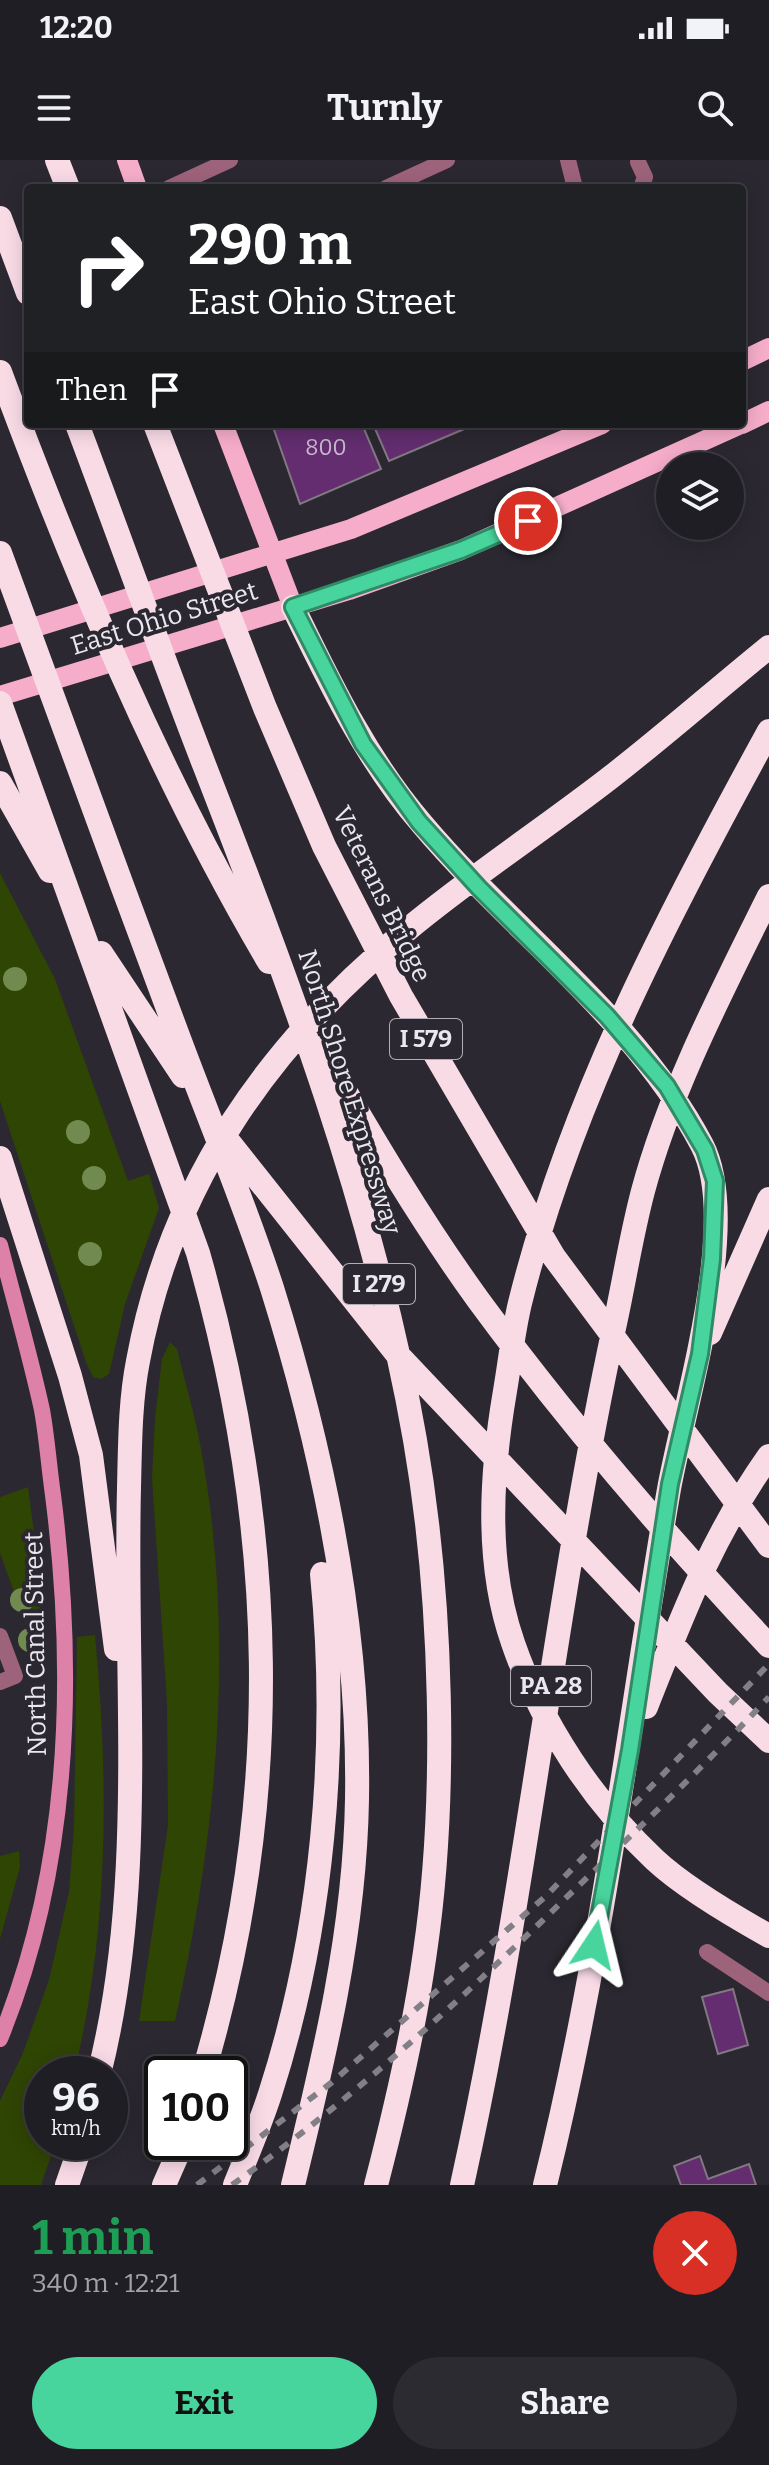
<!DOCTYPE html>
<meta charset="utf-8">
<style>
:root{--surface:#201e25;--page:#2d2b32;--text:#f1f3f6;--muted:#a2a2a7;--line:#3d3c42;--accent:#48d49d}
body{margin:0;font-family:Bitter,serif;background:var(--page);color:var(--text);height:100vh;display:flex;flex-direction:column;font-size:30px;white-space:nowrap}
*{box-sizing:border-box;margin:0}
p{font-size:26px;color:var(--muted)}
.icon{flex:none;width:44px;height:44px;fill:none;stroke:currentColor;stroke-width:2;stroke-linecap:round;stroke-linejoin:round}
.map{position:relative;height:2025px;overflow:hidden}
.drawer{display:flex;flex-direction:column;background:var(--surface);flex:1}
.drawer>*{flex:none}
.guide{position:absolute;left:24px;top:24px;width:722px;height:244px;border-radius:8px;box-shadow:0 4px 20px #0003,0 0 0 2px var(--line);background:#202124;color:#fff;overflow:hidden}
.buttons{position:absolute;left:656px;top:292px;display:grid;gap:16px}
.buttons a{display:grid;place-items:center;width:88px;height:88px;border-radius:50%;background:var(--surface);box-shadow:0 4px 20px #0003,0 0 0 2px var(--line);font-size:40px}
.speed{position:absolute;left:24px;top:1896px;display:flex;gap:16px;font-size:40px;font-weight:700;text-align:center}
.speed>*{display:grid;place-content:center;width:104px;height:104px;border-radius:50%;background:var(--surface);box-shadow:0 4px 20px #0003,0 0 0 2px var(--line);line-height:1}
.speed small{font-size:20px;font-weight:400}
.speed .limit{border:4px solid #111;border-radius:12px;background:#fff;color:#111}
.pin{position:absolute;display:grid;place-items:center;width:68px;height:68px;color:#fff;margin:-34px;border:4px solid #fff;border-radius:50%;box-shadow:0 2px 8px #0007}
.me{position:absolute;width:88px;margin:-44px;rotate:10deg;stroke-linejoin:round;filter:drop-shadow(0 0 6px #0008)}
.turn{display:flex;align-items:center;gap:28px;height:168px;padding:0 32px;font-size:36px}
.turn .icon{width:104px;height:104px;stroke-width:2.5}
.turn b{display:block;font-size:56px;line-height:68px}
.then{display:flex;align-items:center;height:76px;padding:0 32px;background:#0003;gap:16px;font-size:30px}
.round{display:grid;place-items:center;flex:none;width:84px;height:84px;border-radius:42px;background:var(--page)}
.head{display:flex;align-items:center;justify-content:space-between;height:136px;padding:0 32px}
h1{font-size:48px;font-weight:700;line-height:60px;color:#1e9e55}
.action{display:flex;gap:16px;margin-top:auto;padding:16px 32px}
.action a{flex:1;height:92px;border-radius:48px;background:var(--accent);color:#111;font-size:32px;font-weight:700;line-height:92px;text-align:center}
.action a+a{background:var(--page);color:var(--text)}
.status{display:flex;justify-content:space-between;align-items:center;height:56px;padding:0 40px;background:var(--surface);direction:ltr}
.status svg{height:22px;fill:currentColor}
header{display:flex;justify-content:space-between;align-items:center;height:104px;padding:0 32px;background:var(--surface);font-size:36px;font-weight:700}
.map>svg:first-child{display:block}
</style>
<div class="status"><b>12:20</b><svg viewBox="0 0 49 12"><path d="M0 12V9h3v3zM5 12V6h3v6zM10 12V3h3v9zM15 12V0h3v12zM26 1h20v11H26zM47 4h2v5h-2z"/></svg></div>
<header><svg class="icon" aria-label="menu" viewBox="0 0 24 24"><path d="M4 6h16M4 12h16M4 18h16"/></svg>Turnly<svg class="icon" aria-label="search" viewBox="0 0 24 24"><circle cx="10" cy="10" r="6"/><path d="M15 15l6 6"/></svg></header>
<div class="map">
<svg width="769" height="2025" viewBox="0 0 769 2025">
<rect width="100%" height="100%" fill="#2b2831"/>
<path fill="#2f4504" d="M 0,713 L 55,819 L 128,1021 L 149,1014 L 159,1048 L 125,1144 L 109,1214 L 101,1219 L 93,1217 L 86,1202 L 0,941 Z
M 170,1182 L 177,1189 C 185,1222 195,1255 201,1289 C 236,1479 217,1674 175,1861 L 139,1861 L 168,1665 L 167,1543 L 152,1318 L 155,1258 L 162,1199 Z
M 28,1327 L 37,1396 L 42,1498 L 37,1496 L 0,1393 L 0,1337 Z
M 95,1475 C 109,1622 109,1770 74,1914 L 42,1914 L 42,1982 L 56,1982 L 41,2025 L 0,2025 L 0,1941 L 23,1893 L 49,1820 L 69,1732 L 74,1667 L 77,1477 Z
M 19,1691 L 20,1707 L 0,1779 L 0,1696 Z"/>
<path fill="#632d6f" stroke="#817982" stroke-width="2" d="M 272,264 L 362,264 L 381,309 L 300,344 Z
M 373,264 L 476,264 L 389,301 Z
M 733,1829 L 748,1885 L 718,1894 L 702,1837 Z
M 700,1996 L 708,2019 L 749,2004 L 756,2025 L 681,2025 L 674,2006 Z"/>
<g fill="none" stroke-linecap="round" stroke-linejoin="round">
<path stroke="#9d637b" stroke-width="16" d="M 568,0 L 575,28
M 638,2 L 645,17 L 641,28
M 386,28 L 447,0
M 707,1792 L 769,1833"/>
<path stroke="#9d637b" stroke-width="16" d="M 169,28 L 230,0
M 0,1476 L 15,1516 L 0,1522"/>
<path stroke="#de81a9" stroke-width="16" d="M 0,1085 C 14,1140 30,1195 42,1250 C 47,1278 49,1307 53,1335 C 76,1516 70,1708 0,1879"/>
<path stroke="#f6adca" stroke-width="20" d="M 127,0 L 137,28
M 742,201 L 769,188
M 223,264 L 293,447
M 742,264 L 769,251
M 0,478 L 351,369 L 602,264
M 0,536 L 349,430 L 461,390 L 741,264"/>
<path stroke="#f9dbe6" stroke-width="24" d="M 57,0 L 68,28
M 0,58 L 28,133
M 0,212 C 75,414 159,615 269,802
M 77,264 C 120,378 161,494 205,607 C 290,826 375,1049 415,1280 C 442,1436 448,1636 425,1792 C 414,1871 396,1948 376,2025
M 155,264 L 265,548 L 324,686 L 401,836 L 554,1097 L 769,1386
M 0,393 C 58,550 115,708 174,865 C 206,952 243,1039 272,1128 C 323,1291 360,1468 357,1639 C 355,1771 324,1898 293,2025
M 293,447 C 330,523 366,599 422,664 C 513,772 636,859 702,985 C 742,1061 684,1245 669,1329 C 629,1561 602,1796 545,2025
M 0,543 L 198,1093 C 277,1370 285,1636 203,1914
M 769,571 C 669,753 570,941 520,1143 C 513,1172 510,1202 505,1231 C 491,1313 485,1403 513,1483 C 540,1562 594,1643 655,1700 C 683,1726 735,1757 769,1776
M 0,623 L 50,711
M 101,793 L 183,916
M 320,888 C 370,974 421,1061 479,1141 C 568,1262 666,1376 769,1486
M 224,976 L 397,1194 L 718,1533 L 769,1581
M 0,998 L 70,1216 L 91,1295 L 116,1489
M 710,1173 L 769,1039
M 646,1547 C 683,1454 711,1378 769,1296
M 99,1914 C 147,1724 124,1522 129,1328 C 130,1287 130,1241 138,1201 C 171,1022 269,884 407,770 C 472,716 544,669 611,617 C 665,575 716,530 769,487
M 67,2025 L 82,1982
M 164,2025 L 183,1982
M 235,2025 C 247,1995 260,1965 270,1934 C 323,1770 339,1585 322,1414
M 462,2025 C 525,1742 553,1452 614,1168 C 624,1123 631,1076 643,1031 C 670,930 723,829 769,736"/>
<path stroke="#827f87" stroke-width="6" stroke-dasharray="10 10" stroke-linecap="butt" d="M 197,2025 L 331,1923 L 546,1736 L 769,1504
M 232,2025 C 354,1938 464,1837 571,1733 C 638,1669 705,1605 769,1537"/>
</g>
<g fill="#718a4f">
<circle cx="15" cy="819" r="12"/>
<circle cx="78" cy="972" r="12"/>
<circle cx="94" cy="1018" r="12"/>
<circle cx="90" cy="1094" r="12"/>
<circle cx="22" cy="1440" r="12"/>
<circle cx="30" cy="1480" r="12"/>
</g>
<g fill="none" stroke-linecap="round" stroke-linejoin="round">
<g stroke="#2f8a66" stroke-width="20">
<path id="route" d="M 528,361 L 461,390 L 293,447 L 363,584 L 419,662 L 479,728 L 607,856 L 667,926 L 705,990 L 715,1021 L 712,1099 L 700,1194 L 670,1324 L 630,1590 L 594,1785"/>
</g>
<use href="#route" stroke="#48d49d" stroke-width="14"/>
</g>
<g text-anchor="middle" stroke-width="8" stroke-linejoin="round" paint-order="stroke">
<g font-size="22" fill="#c8b9ce">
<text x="326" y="295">800</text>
</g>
<g fill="#2b2831" stroke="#b1aeb5" stroke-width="2">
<rect x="390" y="859" width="72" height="40" rx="6"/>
<rect x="343" y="1104" width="72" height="40" rx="6"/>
<rect x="511" y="1506" width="80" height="40" rx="6"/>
</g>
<g font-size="24" font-weight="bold" fill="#eae8ee">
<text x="426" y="887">I 579</text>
<text x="379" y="1132">I 279</text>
<text x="551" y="1534">PA 28</text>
</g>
<g font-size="26" fill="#eae8ee" stroke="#2b2831">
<text transform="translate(164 458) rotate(-17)" y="9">East Ohio Street</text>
<text transform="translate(382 734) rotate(64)" y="9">Veterans Bridge</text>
<text transform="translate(350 932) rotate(73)" y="9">North Shore Expressway</text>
<text transform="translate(35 1484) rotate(-91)" y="9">North Canal Street</text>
</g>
</g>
</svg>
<div class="buttons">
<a><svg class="icon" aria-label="layers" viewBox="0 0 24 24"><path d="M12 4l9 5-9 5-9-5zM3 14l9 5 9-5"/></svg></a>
</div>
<div class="speed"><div>96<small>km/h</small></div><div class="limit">100</div></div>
<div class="pin" style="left:528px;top:361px;background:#d93025"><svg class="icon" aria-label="arrive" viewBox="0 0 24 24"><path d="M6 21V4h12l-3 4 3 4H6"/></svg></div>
<svg class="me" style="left:594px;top:1785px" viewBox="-20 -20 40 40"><path d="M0-17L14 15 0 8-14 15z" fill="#48d49d" stroke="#fff" stroke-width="4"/></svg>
<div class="guide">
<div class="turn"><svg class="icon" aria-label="right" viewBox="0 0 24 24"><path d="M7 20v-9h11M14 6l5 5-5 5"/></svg><div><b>290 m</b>East Ohio Street</div></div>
<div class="then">Then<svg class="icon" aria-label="arrive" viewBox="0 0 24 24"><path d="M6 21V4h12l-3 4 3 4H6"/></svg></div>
</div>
</div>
<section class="drawer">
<div class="head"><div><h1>1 min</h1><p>340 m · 12:21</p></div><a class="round" style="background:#d93025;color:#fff"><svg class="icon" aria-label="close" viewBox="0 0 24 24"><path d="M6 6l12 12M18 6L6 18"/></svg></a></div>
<div class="action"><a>Exit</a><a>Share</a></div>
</section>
